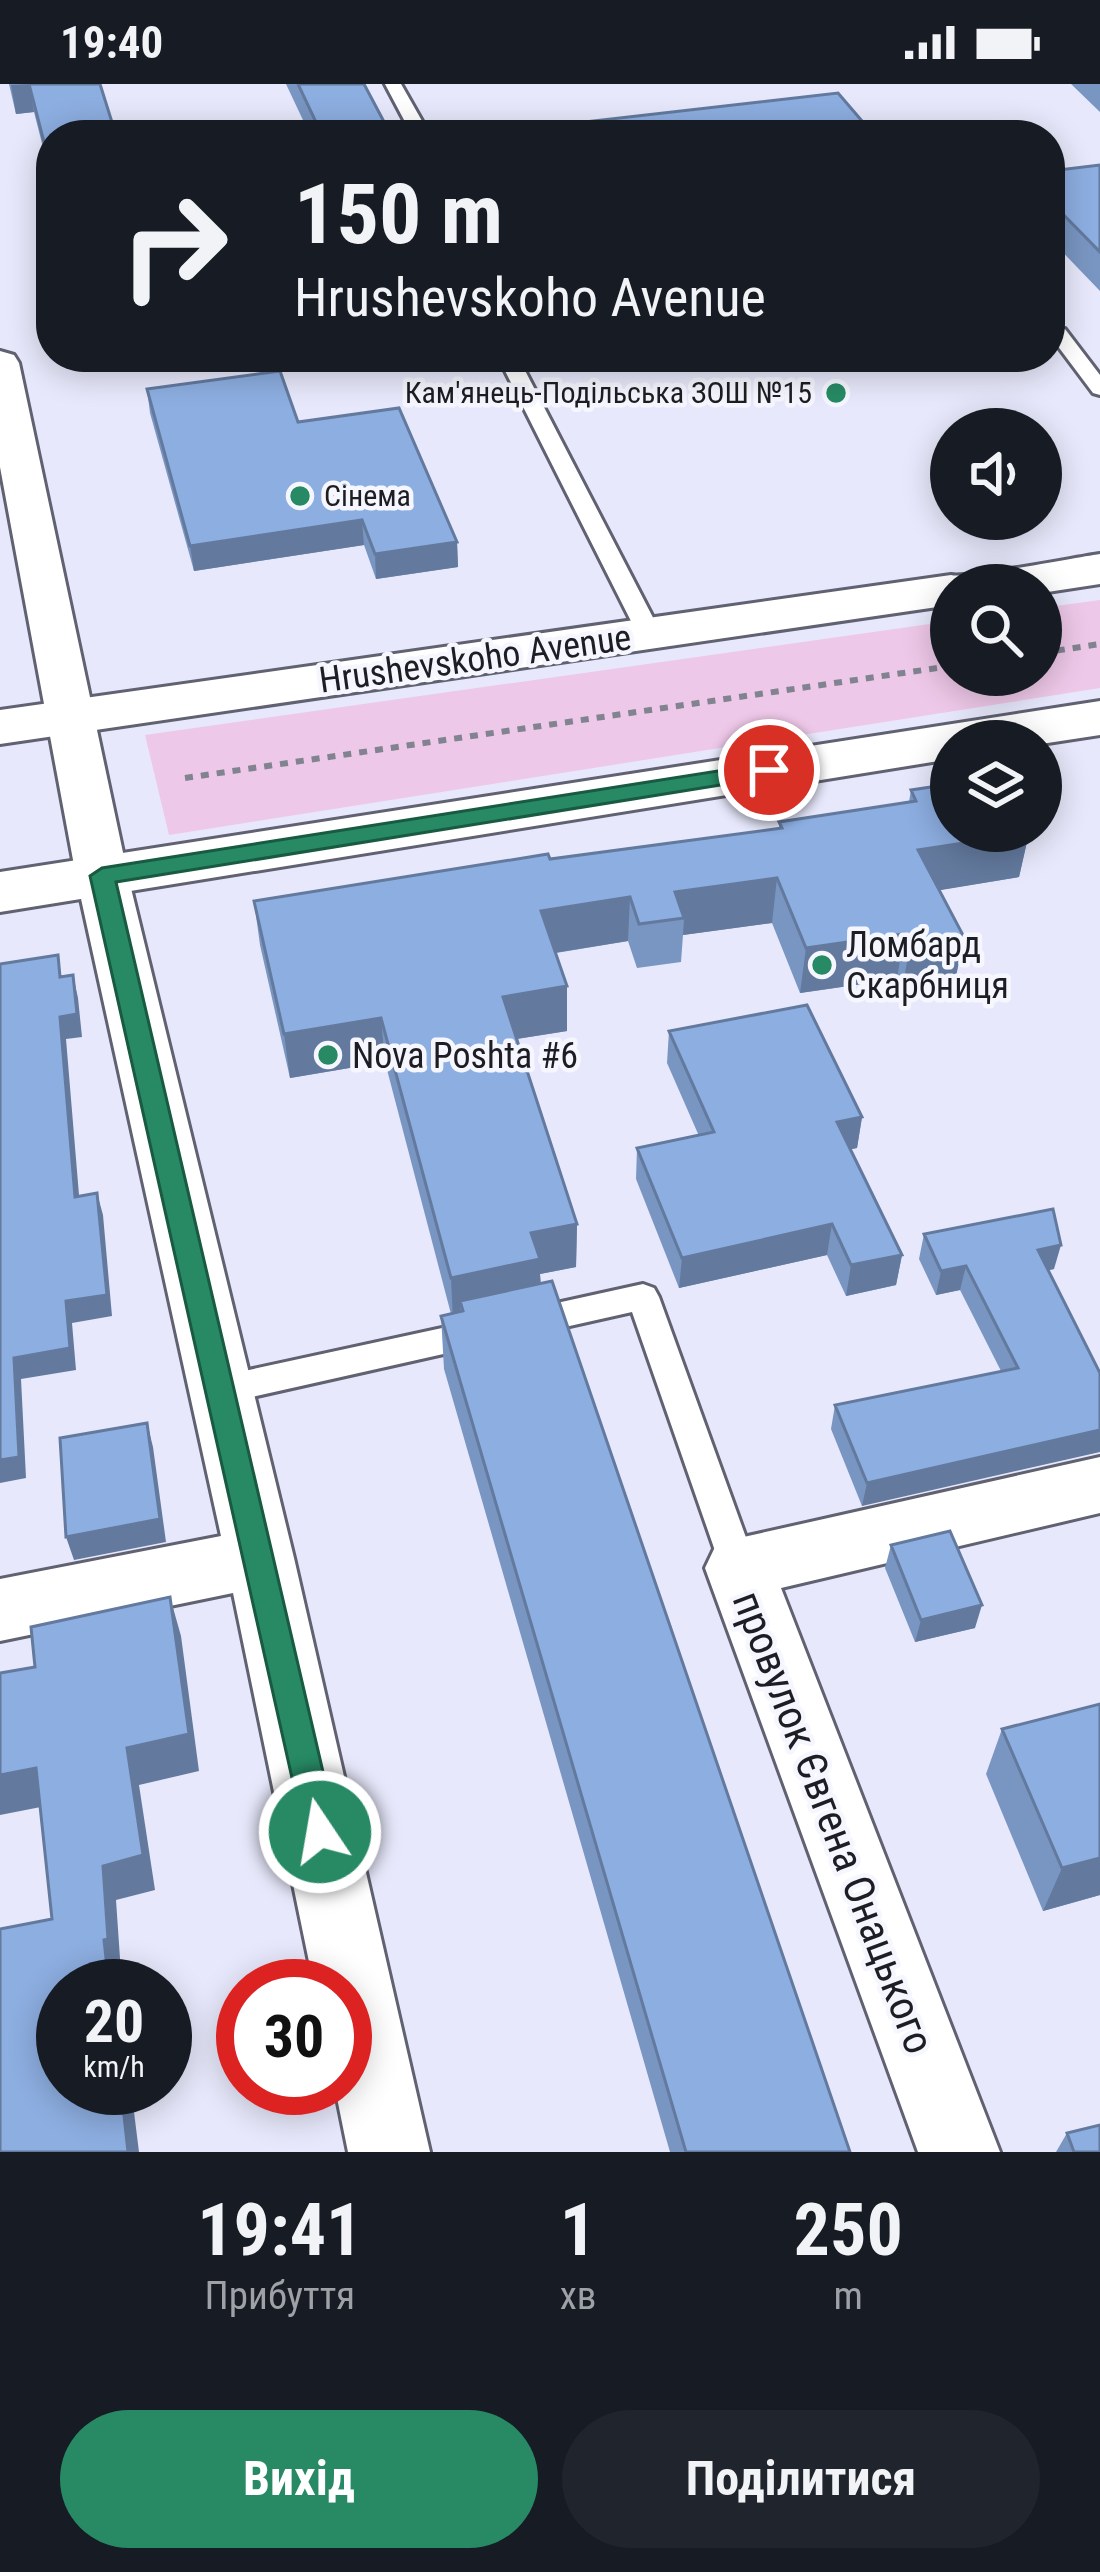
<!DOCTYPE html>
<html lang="uk">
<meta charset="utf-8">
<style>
:root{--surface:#171b24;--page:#20242c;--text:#f1f3f6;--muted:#9ea1a6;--accent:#278a65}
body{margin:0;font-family:"Roboto Condensed",sans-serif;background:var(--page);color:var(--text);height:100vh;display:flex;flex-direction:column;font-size:45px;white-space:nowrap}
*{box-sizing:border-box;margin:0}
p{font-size:39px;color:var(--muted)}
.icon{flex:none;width:66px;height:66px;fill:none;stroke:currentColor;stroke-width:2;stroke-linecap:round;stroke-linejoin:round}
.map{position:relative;height:2068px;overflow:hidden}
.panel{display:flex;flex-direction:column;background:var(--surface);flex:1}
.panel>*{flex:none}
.hud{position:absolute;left:36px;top:36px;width:1029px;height:252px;border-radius:48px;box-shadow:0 6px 30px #0003;background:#171b24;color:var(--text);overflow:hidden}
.controls{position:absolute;left:930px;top:324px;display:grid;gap:24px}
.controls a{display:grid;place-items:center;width:132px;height:132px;border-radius:50%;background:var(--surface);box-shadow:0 6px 30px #0003;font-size:60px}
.speed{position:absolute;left:36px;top:1875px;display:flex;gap:24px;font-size:60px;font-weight:700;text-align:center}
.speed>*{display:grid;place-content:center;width:156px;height:156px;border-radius:50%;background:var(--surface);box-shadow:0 6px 30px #0003;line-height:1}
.speed small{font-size:30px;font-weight:400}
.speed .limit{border:18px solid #d22;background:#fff;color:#111}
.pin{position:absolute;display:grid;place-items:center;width:102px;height:102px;color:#fff;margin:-51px;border:6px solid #fff;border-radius:50%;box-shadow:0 3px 12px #0007}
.me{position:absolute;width:132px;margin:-66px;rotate:348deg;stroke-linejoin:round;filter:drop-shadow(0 0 9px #0008)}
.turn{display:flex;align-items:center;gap:42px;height:252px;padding:0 60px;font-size:54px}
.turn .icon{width:156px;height:156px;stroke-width:2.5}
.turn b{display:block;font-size:84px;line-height:102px}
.eta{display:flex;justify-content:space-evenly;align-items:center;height:204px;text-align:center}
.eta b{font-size:72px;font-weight:700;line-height:84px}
.primary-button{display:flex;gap:24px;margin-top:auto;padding:24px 60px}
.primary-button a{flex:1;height:138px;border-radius:72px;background:var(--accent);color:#fff;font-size:48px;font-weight:700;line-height:138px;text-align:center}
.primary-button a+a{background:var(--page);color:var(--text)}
.status{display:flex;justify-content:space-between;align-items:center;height:84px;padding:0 60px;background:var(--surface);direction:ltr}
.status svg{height:33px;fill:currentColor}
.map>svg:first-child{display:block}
</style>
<div class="status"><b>19:40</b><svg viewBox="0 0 49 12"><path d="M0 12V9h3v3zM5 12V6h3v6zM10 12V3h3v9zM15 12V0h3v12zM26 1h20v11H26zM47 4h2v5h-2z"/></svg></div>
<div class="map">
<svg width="1100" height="2068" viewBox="0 0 1100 2068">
<rect width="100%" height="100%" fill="#e7e8fb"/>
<path fill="#eec8e8" d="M 1100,516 L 1100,604 L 169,751 L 145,651 L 951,537 L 951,591 L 1041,591 L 1041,524 Z"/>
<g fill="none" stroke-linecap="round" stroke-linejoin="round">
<g stroke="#606171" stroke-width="6">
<path id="service" d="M 385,0 L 401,0 L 430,51 L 412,51 Z
M 1051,245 L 1065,245 L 1100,291 L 1100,311 L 1093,309 L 1051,253 Z
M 498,273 L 518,273 L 661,549 L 657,554 L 641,554 L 637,549 Z
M 643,1200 L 654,1204 L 659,1213 L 757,1484 L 752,1495 L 739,1500 L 726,1495 L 721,1484 L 632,1228 L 525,1252 L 513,1248 L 509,1239 L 513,1230 L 525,1226 Z
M 479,1236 L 491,1240 L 495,1249 L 491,1258 L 479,1262 L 221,1320 L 209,1316 L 204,1306 L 209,1296 L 221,1292 Z"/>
</g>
<g stroke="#606171" stroke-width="6">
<path id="minor" d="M 0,267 L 14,271 L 19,279 L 128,792 L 294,1474 L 430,2068 L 348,2068 L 335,2004 L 345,2004 L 345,1902 L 314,1902 L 233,1509 L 0,1557 L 0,1495 L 221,1452 L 76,792 L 0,383 Z
M 1100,1373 L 1100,1429 L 781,1504 L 1000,2068 L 918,2068 L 705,1484 L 715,1463 L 739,1454 Z"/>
</g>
<g stroke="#606171" stroke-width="6">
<path id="secondary" d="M 1100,470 L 1100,500 L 1041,509 L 1041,501 L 951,501 L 951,521 L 0,660 L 0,626 L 951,491 C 967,495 1072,474 1100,470 Z
M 1100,617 L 1100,651 L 1041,660 L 951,657 L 951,675 L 0,828 L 0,788 Z"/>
</g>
<path stroke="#828390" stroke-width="6" stroke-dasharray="8 8" stroke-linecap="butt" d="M 1041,569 L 1100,560
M 185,694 L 951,582"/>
<use href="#service" fill="#fff" fill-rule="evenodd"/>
<use href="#minor" fill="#fff" fill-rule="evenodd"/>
<use href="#secondary" fill="#fff" fill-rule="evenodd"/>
</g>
<path fill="#7996c2" d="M 9,0 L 100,0 L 51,51 L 51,141 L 40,88 L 49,87 L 34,28 L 16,30 Z
M 286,0 L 364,0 L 391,51 L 310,51 Z
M 1071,0 L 1100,0 L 1100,28 Z
M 1100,81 L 1100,207 L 1050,155 L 1050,87 Z
M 147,305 L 298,338 L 457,458 L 458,483 L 376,495 L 364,461 L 194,487 L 150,329 Z
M 911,706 L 1029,749 L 1019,793 L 939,806 L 964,853 L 955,897 L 902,906 L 897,895 L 800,909 L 772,839 L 683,851 L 681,878 L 637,884 L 628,857 L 556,869 L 567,902 L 567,947 L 517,955 L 577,1140 L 576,1183 L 540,1190 L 541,1199 L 850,2068 L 670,2068 L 444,1285 L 441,1232 L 451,1230 L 385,978 L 290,994 L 260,861 L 254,817 L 779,745 L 779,738 L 909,718 Z
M 669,947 L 862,1033 L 857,1064 L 851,1065 L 902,1171 L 896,1201 L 846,1212 L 827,1171 L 679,1204 L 636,1095 L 637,1064 L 699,1052 L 667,979 Z
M 924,1150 L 1054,1185 L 1048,1186 L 1100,1289 L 862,1422 L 831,1345 L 835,1321 L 1001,1287 L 960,1206 L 936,1211 L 919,1175 Z
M 891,1461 L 975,1544 L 915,1558 L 885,1484 Z
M 1100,1620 L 1100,1811 L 1043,1827 L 986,1690 L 1002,1645 Z
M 1067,2049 L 1100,2068 L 1056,2068 Z"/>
<path fill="#637a9e" d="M 29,0 L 34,28 L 16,30 L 11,1 Z
M 362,436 L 364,461 L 194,487 L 190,462 Z
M 457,458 L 458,483 L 376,495 L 375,470 Z
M 1029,749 L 1019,793 L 911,811 L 918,766 Z
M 777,794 L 772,839 L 683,851 L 684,834 L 675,808 Z
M 630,813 L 628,857 L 541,871 L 541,827 Z
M 904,850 L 897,895 L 800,909 L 806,864 Z
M 964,853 L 955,897 L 902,906 L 910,861 Z
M 73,891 L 78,914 L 82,953 L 66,955 L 81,1135 L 75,1113 L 60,933 Z
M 567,902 L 567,947 L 504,957 L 503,913 Z
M 381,934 L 385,978 L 290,994 L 284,950 Z
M 862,1033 L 857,1064 L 833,1069 L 837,1038 Z
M 97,1109 L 103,1131 L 112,1232 L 72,1239 L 76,1286 L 21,1295 L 26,1394 L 0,1399 L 0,1376 L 14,1274 L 66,1217 Z
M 577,1140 L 576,1183 L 540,1190 L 541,1218 L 460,1217 L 461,1235 L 453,1237 L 451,1194 L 531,1149 Z
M 832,1140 L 827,1171 L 679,1204 L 682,1174 Z
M 1061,1161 L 1054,1185 L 1032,1190 L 1038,1166 Z
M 902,1171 L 896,1201 L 846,1212 L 851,1181 Z
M 966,1182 L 960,1206 L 936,1211 L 941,1187 Z
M 147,1339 L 153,1363 L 166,1458 L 74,1476 L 66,1453 Z
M 1100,1346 L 1100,1368 L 862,1422 L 867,1399 Z
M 170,1513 L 181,1552 L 199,1687 L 139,1701 L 155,1806 L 116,1816 L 121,1889 L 118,1890 L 119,1902 L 109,1902 L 104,1856 L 103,1782 L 127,1664 Z
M 982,1521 L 975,1544 L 915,1558 L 921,1536 Z
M 36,1684 L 51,1721 L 0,1731 L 0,1691 Z
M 1100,1774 L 1100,1811 L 1043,1827 L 1062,1784 Z
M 121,2004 L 131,2004 L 139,2068 L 128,2068 Z"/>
<path fill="#8daee1" stroke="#637a9e" stroke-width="3" d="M 29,0 L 100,0 L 116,51 L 51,51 L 51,85 Z
M 298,0 L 364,0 L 391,51 L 322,51 Z
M 838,9 L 874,51 L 490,51 L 489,49 Z
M 1100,81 L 1100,168 L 1050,117 L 1050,87 Z
M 51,87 L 51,133 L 40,88 Z
M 280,287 L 298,338 L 399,324 L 457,458 L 375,470 L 362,436 L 190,462 L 147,305 Z
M 951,700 L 951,747 L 1028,747 L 1029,749 L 918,766 L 964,853 L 910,861 L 904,850 L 806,864 L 777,794 L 675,808 L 684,834 L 639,840 L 630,813 L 541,827 L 567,902 L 503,913 L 577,1140 L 531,1149 L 540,1175 L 451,1194 L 381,934 L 284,950 L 254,817 L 548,770 L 550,775 L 782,744 L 779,738 L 916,717 L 911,706 Z
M 58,871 L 60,893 L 73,891 L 77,930 L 60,933 L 75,1113 L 97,1109 L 107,1211 L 66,1217 L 70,1264 L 14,1274 L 19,1373 L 0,1376 L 0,880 Z
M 807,921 L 862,1033 L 837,1038 L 902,1171 L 851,1181 L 832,1140 L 682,1174 L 637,1064 L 714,1048 L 669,947 Z
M 1053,1125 L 1061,1161 L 1038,1166 L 1100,1289 L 1100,1346 L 867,1399 L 835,1321 L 1018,1284 L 966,1182 L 941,1187 L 924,1150 Z
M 552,1197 L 850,2068 L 686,2068 L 441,1232 L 463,1227 L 460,1217 Z
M 147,1339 L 160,1435 L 66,1453 L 60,1354 Z
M 950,1447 L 982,1521 L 921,1536 L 891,1461 Z
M 170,1513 L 189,1650 L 127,1664 L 143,1771 L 103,1782 L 108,1855 L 104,1856 L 109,1902 L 63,1902 L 63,2004 L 121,2004 L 128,2068 L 0,2068 L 0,1845 L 52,1835 L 36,1684 L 0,1691 L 0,1589 L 35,1583 L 31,1543 Z
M 1100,1620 L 1100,1774 L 1062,1784 L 1002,1645 Z
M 1100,2041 L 1100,2068 L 1074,2068 L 1067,2049 Z"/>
<path fill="#278a65" stroke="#195a42" stroke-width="3" d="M 769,679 L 781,686 L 777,692 L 116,798 L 337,1748 L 332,1761 L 320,1766 L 307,1761 L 90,792 L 102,784 Z"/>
<g fill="#278a65" stroke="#f6f7fe" stroke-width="4.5">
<circle cx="836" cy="309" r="12"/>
<circle cx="300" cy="412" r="12"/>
<circle cx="822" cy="881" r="12"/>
<circle cx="328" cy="971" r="12"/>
</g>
<g text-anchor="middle" stroke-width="9" stroke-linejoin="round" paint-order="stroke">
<g font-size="30" fill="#1d1e24" stroke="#f6f7fe" text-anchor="end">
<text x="812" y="319">Кам'янець-Подільська ЗОШ №15</text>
<text x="324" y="422" text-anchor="start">Сінема</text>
</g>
<g font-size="36" fill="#1d1e24" stroke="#f6f7fe">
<text transform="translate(475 574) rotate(-8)" y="13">Hrushevskoho Avenue</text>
</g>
<g font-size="36" fill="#1d1e24" stroke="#f6f7fe" text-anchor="start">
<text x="846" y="873">Ломбард<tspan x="846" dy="41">Скарбниця</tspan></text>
<text x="352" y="984">Nova Poshta #6</text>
</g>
<g font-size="42" fill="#1d1e24" stroke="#f6f7fe">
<text transform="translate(834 1738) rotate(69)" y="15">провулок Євгена Онацького</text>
</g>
</g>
</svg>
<div class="controls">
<a><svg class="icon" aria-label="sound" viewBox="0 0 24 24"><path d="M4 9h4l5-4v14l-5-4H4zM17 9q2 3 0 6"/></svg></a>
<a><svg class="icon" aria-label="search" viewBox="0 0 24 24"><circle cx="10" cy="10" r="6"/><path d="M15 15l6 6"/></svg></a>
<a><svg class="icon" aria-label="layers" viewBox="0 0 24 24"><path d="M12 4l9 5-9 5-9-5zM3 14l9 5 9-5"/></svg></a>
</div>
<div class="speed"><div>20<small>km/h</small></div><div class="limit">30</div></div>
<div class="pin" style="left:769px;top:686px;background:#d93025"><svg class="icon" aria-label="arrive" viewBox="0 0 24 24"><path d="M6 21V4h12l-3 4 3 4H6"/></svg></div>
<svg class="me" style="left:320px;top:1748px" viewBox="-20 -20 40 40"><circle r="17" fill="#278a65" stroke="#fff" stroke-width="3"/><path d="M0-11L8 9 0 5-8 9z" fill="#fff"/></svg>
<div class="hud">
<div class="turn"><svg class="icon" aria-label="right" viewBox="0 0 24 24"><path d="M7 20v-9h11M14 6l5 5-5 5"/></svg><div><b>150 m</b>Hrushevskoho Avenue</div></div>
</div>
</div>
<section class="panel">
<div class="eta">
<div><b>19:41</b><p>Прибуття</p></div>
<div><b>1</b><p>хв</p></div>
<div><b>250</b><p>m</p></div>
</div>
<div class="primary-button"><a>Вихід</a><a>Поділитися</a></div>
</section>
